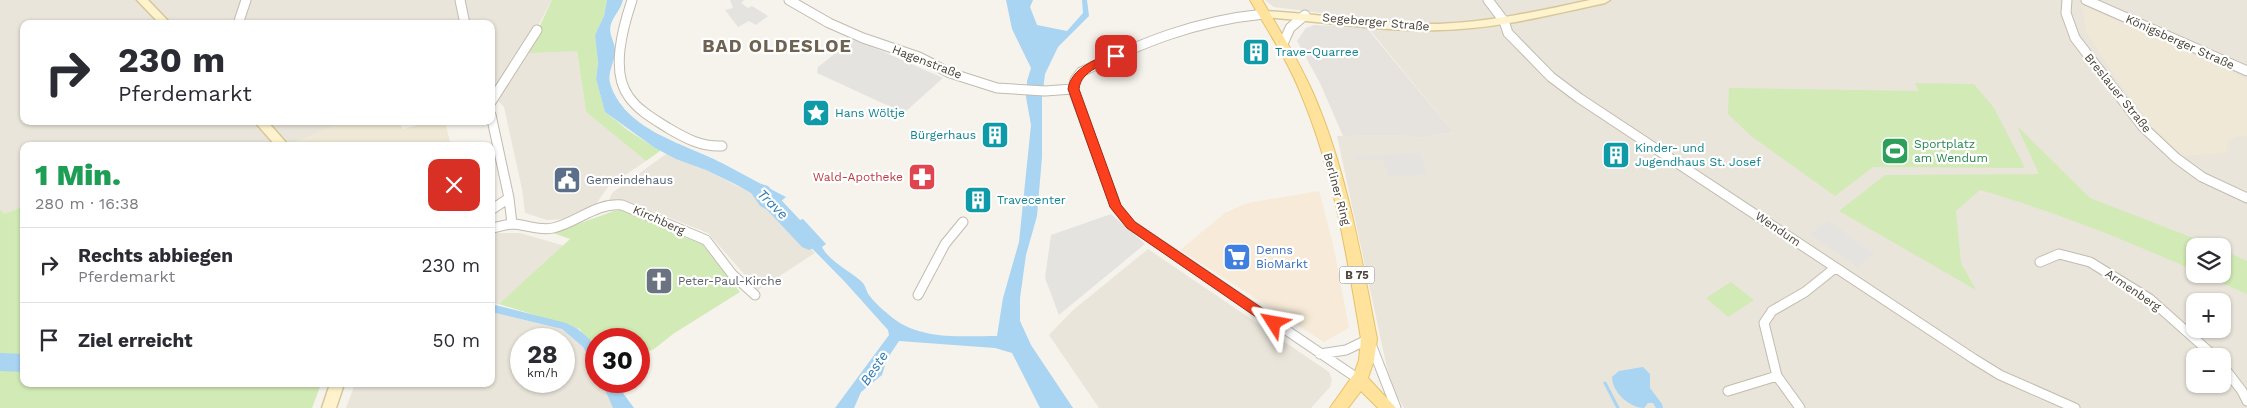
<!DOCTYPE html>
<html lang="de">
<meta charset="utf-8">
<style>
:root{--surface:#fff;--page:#f7f7f7;--text:#2b2b33;--muted:#7c7c81;--line:#e1e1e2}
body{margin:0;font-family:"Work Sans",sans-serif;background:var(--page);color:var(--text);height:100vh;display:flex;flex-direction:column;font-size:19px;white-space:nowrap}
*{box-sizing:border-box;margin:0}
p{font-size:16px;color:var(--muted)}
.icon{flex:none;width:28px;height:28px;fill:none;stroke:currentColor;stroke-width:2;stroke-linecap:round;stroke-linejoin:round}
.map{position:relative;flex:1;overflow:hidden}
.drawer{position:absolute;left:20px;top:142px;width:475px;height:245px;display:flex;flex-direction:column;background:var(--surface);border-radius:10px;box-shadow:0 1px 4px #0004}
.drawer>*{flex:none}
.hud{position:absolute;left:20px;top:20px;width:475px;height:105px;border-radius:10px;box-shadow:0 1px 4px #0004;background:#fff;color:var(--text);overflow:hidden}
.tools{position:absolute;left:2186px;top:238px;display:grid;gap:10px}
.tools a{display:grid;place-items:center;width:45px;height:45px;border-radius:10px;background:var(--surface);box-shadow:0 1px 4px #0004;font-size:25px}
.speed{position:absolute;left:510px;top:328px;display:flex;gap:10px;font-size:25px;font-weight:700;text-align:center}
.speed>*{display:grid;place-content:center;width:65px;height:65px;border-radius:50%;background:var(--surface);box-shadow:0 1px 4px #0004;line-height:1}
.speed small{font-size:12px;font-weight:400}
.speed .limit{border:8px solid #d22;background:#fff;color:#111}
.pin{position:absolute;display:grid;place-items:center;width:42px;height:42px;color:#fff;margin:-21px;border-radius:10px;box-shadow:0 2px 8px #0006}
.me{position:absolute;width:55px;margin:-28px;rotate:304deg;stroke-linejoin:round;filter:drop-shadow(0 0 4px #0008)}
.turn{display:flex;align-items:center;gap:18px;height:105px;padding:0 15px;font-size:22px}
.turn .icon{width:65px;height:65px;stroke-width:2.5}
.turn b{display:block;font-size:35px;line-height:42px}
.round{display:grid;place-items:center;flex:none;width:52px;height:52px;border-radius:10px;background:var(--page)}
.overview{display:flex;align-items:center;justify-content:space-between;height:85px;padding:0 15px}
h1{font-size:30px;font-weight:800;line-height:38px;color:#1e9e55}
ul{padding:0;list-style:none}
li{display:flex;align-items:center;gap:15px;height:75px;padding:0 15px;border-top:1px solid var(--line)}
li div{flex:1}
li b{display:block;font-size:19px}
li em{font-style:normal}
.map>svg:first-child{display:block}
</style>
<div class="map">
<svg width="2247" height="408" viewBox="0 0 2247 408">
<rect width="100%" height="100%" fill="#f6f3ec"/>
<path fill="#eae5da" fill-rule="evenodd" d="M 0,0 L 552,0 L 538,26 L 577,51 L 586,112 L 646,161 L 608,187 L 596,204 L 567,219 L 547,220 L 525,213 L 522,189 L 504,107 L 491,94 L 491,24 L 24,24 L 24,121 L 344,121 L 288,146 L 24,146 L 24,206 L 4,214 L 0,209 Z
M 1265,0 L 2247,0 L 2247,408 L 1404,408 L 1395,393 L 1387,368 L 1337,136 L 1408,135 L 1417,138 L 1453,132 L 1365,24 L 1443,30 L 1465,28 L 1383,21 L 1281,8 L 1274,7 ZM 2195,246 L 2222,246 L 2222,274 L 2195,274 ZM 2195,301 L 2222,301 L 2222,329 L 2195,329 ZM 2195,356 L 2222,356 L 2222,384 L 2195,384 Z
M 666,154 L 706,170 L 751,193 L 760,206 L 774,209 L 815,253 L 758,290 L 708,233 L 632,203 L 617,199 L 609,200 L 612,193 Z
M 491,233 L 520,233 L 565,246 L 499,304 L 491,303 Z
M 1148,249 L 1329,372 L 1332,380 L 1330,387 L 1311,408 L 1099,408 L 1049,335 L 1072,311 Z
M 491,312 L 562,329 L 583,347 L 594,362 L 596,369 L 596,381 L 601,381 L 613,408 L 346,408 L 355,384 L 491,384 ZM 521,339 L 564,339 L 564,381 L 521,381 Z"/>
<path fill="#f7ead8" d="M 1319,191 L 1333,244 L 1349,328 L 1324,342 L 1180,250 L 1225,213 L 1247,203 Z"/>
<path fill="#e6e2dd" d="M 1314,25 L 1366,27 L 1453,132 L 1417,138 L 1408,135 L 1343,136 L 1320,83 L 1297,41 L 1306,28 Z"/>
<path fill="#efe8d6" d="M 2082,5 L 2247,79 L 2247,136 L 2235,137 L 2228,141 L 2227,153 L 2183,156 L 2154,128 L 2120,84 L 2086,32 Z
M 344,121 L 397,121 L 403,129 L 432,121 L 445,121 L 451,146 L 301,146 L 297,141 Z"/>
<path fill="#d2eab5" d="M 552,0 L 607,0 L 604,16 L 595,35 L 598,63 L 596,79 L 605,112 L 629,131 L 660,151 L 646,161 L 586,112 L 577,51 L 527,53 Z
M 1915,83 L 1974,84 L 1994,108 L 2025,168 L 1873,167 L 1835,196 L 1751,136 L 1728,114 L 1729,88 L 1919,91 Z
M 2017,126 L 2090,198 L 2214,246 L 2195,246 L 2195,271 C 2123,239 2056,212 1980,190 L 1956,211 L 1961,263 L 1976,290 L 1839,211 L 1885,175 L 2039,174 Z
M 24,206 L 24,384 L 321,384 L 312,408 L 0,408 L 0,209 L 4,214 Z
M 624,210 L 644,217 L 671,232 L 702,244 L 740,292 L 673,334 L 654,349 L 639,355 L 639,339 L 596,339 L 596,359 L 580,329 L 499,304 L 570,239 L 553,233 L 614,211 Z
M 2223,250 L 2247,261 L 2247,294 L 2201,274 L 2222,274 Z
M 1731,282 L 1754,300 L 1728,317 L 1706,298 Z"/>
<path fill="#e5e3e0" d="M 730,0 L 744,0 L 741,3 L 748,8 L 752,6 L 768,16 L 756,25 L 749,21 L 738,27 L 725,10 L 733,8 Z
M 857,40 L 943,78 L 904,113 L 817,73 L 818,67 L 851,41 Z
M 1421,153 L 1427,175 L 1388,176 L 1383,160 L 1356,161 L 1355,156 Z
M 1111,214 L 1145,244 L 1059,315 L 1045,278 L 1051,235 Z
M 1828,221 L 1875,253 L 1857,267 L 1810,234 Z"/>
<path fill="#a9d4f2" d="M 607,0 L 623,0 C 620,11 614,15 611,24 C 608,34 614,40 615,49 C 616,60 607,72 610,83 C 624,130 683,143 722,163 C 743,174 764,186 786,197 L 780,202 L 784,209 L 777,212 L 774,209 L 766,209 L 760,206 L 751,193 L 735,184 L 706,170 L 676,159 L 655,148 L 605,112 L 596,79 L 598,63 L 595,35 L 604,16 Z
M 1006,0 L 1033,0 L 1030,7 L 1037,25 L 1067,31 L 1083,13 L 1082,0 L 1087,0 L 1089,16 L 1058,47 L 1045,74 L 1042,99 L 1042,157 L 1037,216 L 1026,255 L 1020,298 L 1020,321 L 1031,345 L 1073,408 L 1040,408 L 1012,353 L 995,348 L 899,341 L 887,359 L 882,375 L 861,392 L 854,408 L 835,408 L 889,335 L 888,330 L 845,282 L 788,224 L 803,219 L 826,244 L 822,247 C 830,262 850,271 862,282 C 866,286 866,291 869,295 C 874,302 882,309 888,314 C 917,341 961,336 997,336 L 1003,298 L 1019,242 L 1031,125 L 1026,97 L 1027,81 L 1031,68 L 1012,29 Z
M 491,304 L 566,323 L 578,329 L 596,345 L 596,369 L 583,347 L 562,329 L 491,312 Z
M 1643,367 L 1650,374 L 1650,388 L 1662,404 L 1663,408 L 1656,408 L 1653,403 L 1648,403 L 1644,408 C 1630,408 1612,392 1612,377 L 1619,371 Z
M 601,381 L 619,381 L 623,393 L 634,408 L 613,408 Z"/>
<g fill="none" stroke-linecap="round" stroke-linejoin="round">
<path stroke="#a9d4f2" stroke-width="3" d="M 1605,383 L 1618,408"/>
<path fill="#a9d4f2" fill-rule="evenodd" d="M 761,184 L 768,186 L 816,237 L 819,242 L 816,247 L 809,250 L 802,247 L 754,196 L 751,191 L 754,186 Z
M 0,353 L 24,354 L 24,372 L 0,371 Z"/>
<g stroke="#c2bbae" stroke-width="11">
<path id="street" d="M 460,0 L 465,24
M 632,0 C 623,27 610,72 629,97 C 639,111 654,119 668,128 C 685,138 701,147 722,146
M 789,0 L 829,23 L 863,38 L 919,57 L 950,73 L 997,88 L 1045,91 L 1073,89
M 1488,0 L 1504,21 L 1508,33 L 1551,77 L 1579,98 L 1974,359 L 2000,375 L 2075,408
M 2067,0 L 2066,13 L 2075,38 L 2143,127 L 2176,158 L 2202,177 L 2247,198
M 2086,0 L 2247,71
M 1264,14 C 1194,21 1144,42 1081,72 L 1075,80 L 1073,89 L 1116,207 L 1131,225 L 1360,380
M 238,24 L 246,0
M 1282,46 L 1290,28 L 1305,15
M 491,102 L 537,30
M 491,115 L 509,198 L 512,224
M 491,210 L 509,198
M 491,228 C 498,227 507,224 514,224 C 527,225 540,231 553,228 C 576,223 597,202 622,205 L 706,240 L 732,274 L 755,295
M 2040,262 L 2059,254 L 2090,262 L 2150,299 L 2214,356
M 918,295 L 945,244 L 963,222
M 1320,354 L 1346,350 L 1369,339 L 1396,408
M 2222,365 L 2242,391 L 2247,401
M 1728,391 L 1777,376
M 1800,408 L 1777,376 L 1764,323 L 1772,311 L 1805,292 L 1835,268"/>
</g>
<g stroke="#d6c79b" stroke-width="3">
<path id="secondary" d="M 137,0 L 148,0 L 171,24 L 160,24 Z
M 1590,0 L 1610,0 L 1605,3 C 1550,15 1495,29 1439,30 C 1381,32 1322,21 1264,17 L 1259,14 L 1264,11 C 1322,14 1381,25 1439,24 C 1490,22 1540,11 1590,0 Z
M 254,121 L 267,121 L 289,146 L 276,146 Z
M 330,384 L 344,384 L 336,408 L 322,408 Z"/>
</g>
<g stroke="#e6c16a" stroke-width="2">
<path id="primary" d="M 1250,0 L 1262,0 C 1280,31 1299,61 1313,93 C 1347,171 1361,256 1377,339 L 1374,360 L 1368,378 L 1396,408 L 1378,408 L 1361,391 L 1348,408 L 1330,408 L 1354,374 L 1359,360 L 1361,339 C 1347,256 1334,172 1301,94 C 1288,61 1268,31 1250,0 Z"/>
</g>
<use href="#street" stroke="#fff" stroke-width="9"/>
<use href="#secondary" fill="#fff3cd" fill-rule="evenodd"/>
<use href="#primary" fill="#ffe39c" fill-rule="evenodd"/>
</g>
<path fill="#fc3f1d" stroke="#a42913" d="M 1116,52 L 1121,56 L 1119,58 C 1104,65 1081,70 1079,89 L 1121,205 L 1135,222 L 1278,319 L 1280,323 L 1278,326 L 1269,326 L 1127,228 L 1110,207 L 1068,89 C 1071,68 1097,58 1116,52 Z"/>
<defs>
<g id="building-square" transform="scale(1.4375)"><rect x="-9" y="-9" width="18" height="18" rx="4" fill="#0f9aa8" stroke="#fff"/><path d="M-4-6H4V6H1V3H-1V6H-4ZM-2.5-4.3h1.7v1.8h-1.7ZM.8-4.3h1.7v1.8H.8ZM-2.5-1h1.7V.8h-1.7ZM.8-1h1.7V.8H.8Z" fill="#fff"/></g>
<g id="sight-square" transform="scale(1.4375)"><rect x="-9" y="-9" width="18" height="18" rx="4" fill="#0f9aa8" stroke="#fff"/><path d="M0-6L1.8-2.2L6-1.7L2.9 1.2L3.7 5.4L0 3.3L-3.7 5.4L-2.9 1.2L-6-1.7L-1.8-2.2Z" fill="#fff"/></g>
<g id="stadium-square" transform="scale(1.4375)"><rect x="-9" y="-9" width="18" height="18" rx="4" fill="#2e9e5b" stroke="#fff"/><path d="M0-5a6.5 5 0 1 0 0 10a6.5 5 0 1 0 0-10ZM-3.5-1.8h7v3.6h-7Z" fill="#fff"/></g>
<g id="pharmacy-square" transform="scale(1.4375)"><rect x="-9" y="-9" width="18" height="18" rx="4" fill="#e0444e" stroke="#fff"/><path d="M-2-6h4v4h4v4h-4v4h-4v-4h-4v-4h4Z" fill="#fff"/></g>
<g id="civic-square" transform="scale(1.4375)"><rect x="-9" y="-9" width="18" height="18" rx="4" fill="#5c6f8a" stroke="#fff"/><path d="M-.6-6.5H3V-4.5H.6V-3L4-1V1h2V6H-6V1h2V-1L-.6-3ZM-1.2 2.5V6h2.4V2.5Z" fill="#fff"/></g>
<g id="supermarket-square" transform="scale(1.4375)"><rect x="-9" y="-9" width="18" height="18" rx="4" fill="#3f7fe0" stroke="#fff"/><path d="M-6-5.5h2.5l.6 2H6L4.5 2H-2.5L-4.4-4H-6ZM-1.5 3.2a1.3 1.3 0 1 0 .1 0ZM3 3.2a1.3 1.3 0 1 0 .1 0Z" fill="#fff"/></g>
<g id="church-square" transform="scale(1.4375)"><rect x="-9" y="-9" width="18" height="18" rx="4" fill="#6b7280" stroke="#fff"/><path d="M-1.2-6h2.4v3.5h3.3v2.4h-3.3V6h-2.4V-.1h-3.3v-2.4h3.3Z" fill="#fff"/></g>
</defs>
<g fill-rule="evenodd">
<use href="#building-square" x="1256" y="52"/>
<use href="#sight-square" x="816" y="113"/>
<use href="#building-square" x="995" y="135"/>
<use href="#stadium-square" x="1895" y="151"/>
<use href="#building-square" x="1616" y="155"/>
<use href="#pharmacy-square" x="922" y="177"/>
<use href="#civic-square" x="567" y="180"/>
<use href="#building-square" x="978" y="200"/>
<use href="#supermarket-square" x="1237" y="257"/>
<use href="#church-square" x="659" y="281"/>
</g>
<g text-anchor="middle" stroke-width="4.5" stroke-linejoin="round" paint-order="stroke">
<rect fill="#fff" stroke="#817c74" stroke-width="1" x="1339.5" y="266.5" width="35" height="17" rx="4"/>
<g font-size="11" font-weight="bold" fill="#4b4439">
<text x="1357" y="279">B 75</text>
</g>
<g font-size="12" fill="#4b4439" stroke="#fff">
<text transform="translate(1376 22) rotate(5)" y="4">Segeberger Straße</text>
<text transform="translate(2180 42) rotate(24)" y="4">Königsberger Straße</text>
<text transform="translate(927 62) rotate(21)" y="4">Hagenstraße</text>
<text transform="translate(2118 93) rotate(51)" y="4">Breslauer Straße</text>
<text transform="translate(1337 189) rotate(75)" y="4">Berliner Ring</text>
<text transform="translate(659 220) rotate(24)" y="4">Kirchberg</text>
<text transform="translate(1778 229) rotate(34)" y="4">Wendum</text>
<text transform="translate(2133 290) rotate(34)" y="4">Armenberg</text>
</g>
<g font-size="12" fill="#0d838f" stroke="#fff" text-anchor="start">
<text x="1275" y="56">Trave-Quarree</text>
<text x="835" y="117">Hans Wöltje</text>
<text x="976" y="139" text-anchor="end">Bürgerhaus</text>
<text x="1635" y="152">Kinder- und<tspan x="1635" dy="14">Jugendhaus St. Josef</tspan></text>
<text x="997" y="204">Travecenter</text>
</g>
<g font-size="12" fill="#27864d" stroke="#fff" text-anchor="start">
<text x="1914" y="148">Sportplatz<tspan x="1914" dy="14">am Wendum</tspan></text>
</g>
<g font-size="12" fill="#be3a42" stroke="#fff" text-anchor="end">
<text x="903" y="181">Wald-Apotheke</text>
</g>
<g font-size="12" fill="#4e5e75" stroke="#fff" text-anchor="start">
<text x="586" y="184">Gemeindehaus</text>
</g>
<g font-size="12" fill="#366cbe" stroke="#fff" text-anchor="start">
<text x="1256" y="254">Denns<tspan x="1256" dy="14">BioMarkt</tspan></text>
</g>
<g font-size="12" fill="#5b616d" stroke="#fff" text-anchor="start">
<text x="678" y="285">Peter-Paul-Kirche</text>
</g>
<g font-size="14" font-style="italic" fill="#2e7ab2" stroke="#fff">
<text transform="translate(773 204) rotate(44)" y="5">Trave</text>
<text transform="translate(874 368) rotate(-56)" y="5">Beste</text>
</g>
<g font-size="18" font-weight="bold" letter-spacing="1" fill="#6e6250" stroke="#fff">
<text x="777" y="52">BAD OLDESLOE</text>
</g>
</g>
</svg>
<div class="tools">
<a><svg class="icon" aria-label="layers" viewBox="0 0 24 24"><path d="M12 4l9 5-9 5-9-5zM3 14l9 5 9-5"/></svg></a>
<a>+</a>
<a>−</a>
</div>
<div class="speed"><div>28<small>km/h</small></div><div class="limit">30</div></div>
<div class="pin" style="left:1116px;top:56px;background:#d93025"><svg class="icon" aria-label="arrive" viewBox="0 0 24 24"><path d="M6 21V4h12l-3 4 3 4H6"/></svg></div>
<svg class="me" style="left:1274px;top:323px" viewBox="-20 -20 40 40"><path d="M0-17L14 15 0 8-14 15z" fill="#fc3f1d" stroke="#fff" stroke-width="4"/></svg>
<div class="hud">
<div class="turn"><svg class="icon" aria-label="right" viewBox="0 0 24 24"><path d="M7 20v-9h11M14 6l5 5-5 5"/></svg><div><b>230 m</b>Pferdemarkt</div></div>
</div>
<section class="drawer">
<div class="overview"><div><h1>1 Min.</h1><p>280 m · 16:38</p></div><a class="round" style="background:#d93025;color:#fff"><svg class="icon" aria-label="close" viewBox="0 0 24 24"><path d="M6 6l12 12M18 6L6 18"/></svg></a></div>
<ul>
<li><svg class="icon" aria-label="right" viewBox="0 0 24 24"><path d="M7 20v-9h11M14 6l5 5-5 5"/></svg><div><b>Rechts abbiegen</b><p>Pferdemarkt</p></div><em>230 m</em></li>
<li><svg class="icon" aria-label="arrive" viewBox="0 0 24 24"><path d="M6 21V4h12l-3 4 3 4H6"/></svg><div><b>Ziel erreicht</b></div><em>50 m</em></li>
</ul>
</section>
</div>
